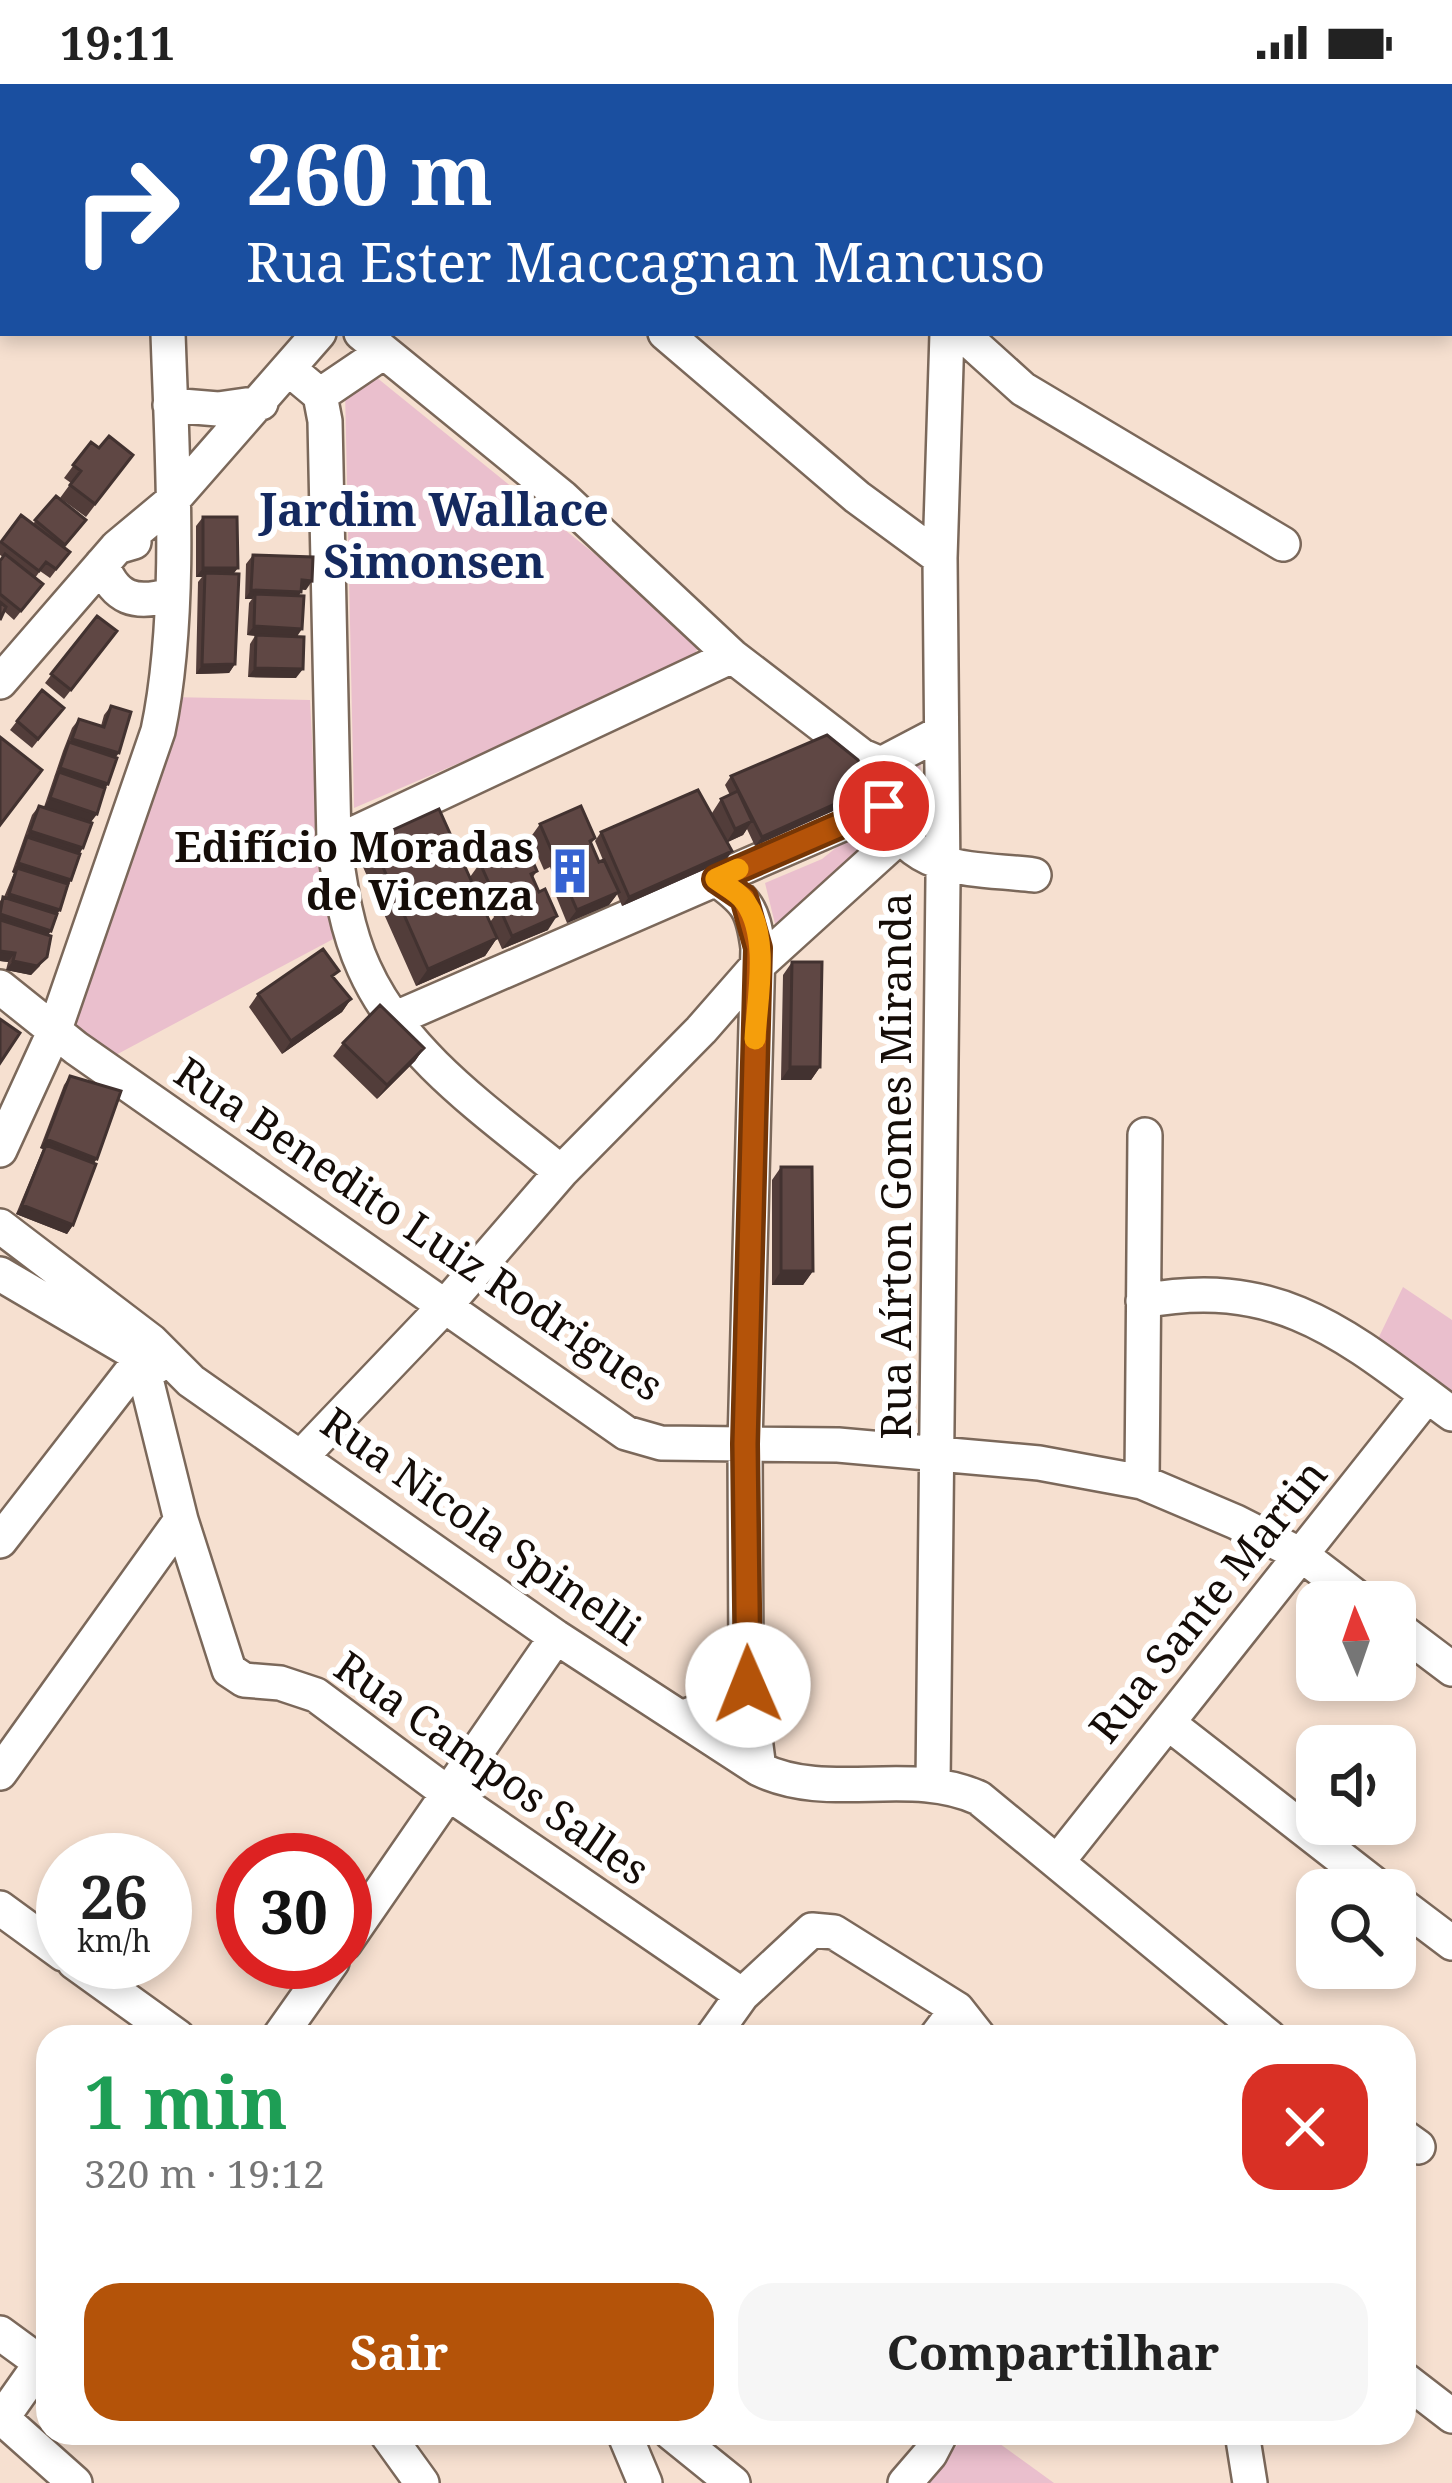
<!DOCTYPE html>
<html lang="pt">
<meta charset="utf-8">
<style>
:root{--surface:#fff;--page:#f6f6f6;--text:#222;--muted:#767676;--accent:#b45309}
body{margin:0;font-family:"Noto Serif",serif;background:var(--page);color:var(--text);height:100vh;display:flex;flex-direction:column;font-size:45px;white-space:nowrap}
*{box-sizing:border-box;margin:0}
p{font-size:39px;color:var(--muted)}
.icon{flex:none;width:66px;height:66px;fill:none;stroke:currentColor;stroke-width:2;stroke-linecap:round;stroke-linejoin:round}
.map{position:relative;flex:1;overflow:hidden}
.drawer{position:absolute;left:36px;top:1941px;width:1380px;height:420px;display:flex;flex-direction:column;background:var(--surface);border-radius:36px;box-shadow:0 6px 18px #0003}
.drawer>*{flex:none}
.hud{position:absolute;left:0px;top:0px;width:1452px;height:252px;box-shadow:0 6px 18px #0003;background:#1a4fa0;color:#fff;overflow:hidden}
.needle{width:78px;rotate:358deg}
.tools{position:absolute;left:1296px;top:1497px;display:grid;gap:24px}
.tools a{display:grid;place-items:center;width:120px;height:120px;border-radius:24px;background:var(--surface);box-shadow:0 6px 18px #0003;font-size:60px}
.speed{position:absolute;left:36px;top:1749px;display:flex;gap:24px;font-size:60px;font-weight:700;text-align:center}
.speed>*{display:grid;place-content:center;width:156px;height:156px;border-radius:50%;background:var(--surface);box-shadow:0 6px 18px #0003;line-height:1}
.speed small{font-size:30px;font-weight:400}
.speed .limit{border:18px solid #d22;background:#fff;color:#111}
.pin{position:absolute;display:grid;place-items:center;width:102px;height:102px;color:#fff;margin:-51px;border:6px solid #fff;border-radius:50%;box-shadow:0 3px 12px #0007}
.me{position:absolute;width:132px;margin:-66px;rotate:359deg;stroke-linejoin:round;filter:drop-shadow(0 0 9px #0008)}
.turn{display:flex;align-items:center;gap:42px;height:252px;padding:0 48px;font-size:54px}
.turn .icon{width:156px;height:156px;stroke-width:2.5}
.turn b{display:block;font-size:84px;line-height:102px}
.round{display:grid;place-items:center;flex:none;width:126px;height:126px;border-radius:36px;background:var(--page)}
.headline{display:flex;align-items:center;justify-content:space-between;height:204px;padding:0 48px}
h1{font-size:72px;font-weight:700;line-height:90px;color:#1e9e55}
.primary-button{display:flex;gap:24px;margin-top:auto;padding:24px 48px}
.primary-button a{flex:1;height:138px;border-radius:36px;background:var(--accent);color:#fff;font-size:48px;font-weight:700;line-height:138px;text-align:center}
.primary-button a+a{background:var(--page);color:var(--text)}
.status{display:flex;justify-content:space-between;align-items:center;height:84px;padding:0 60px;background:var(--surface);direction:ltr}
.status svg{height:33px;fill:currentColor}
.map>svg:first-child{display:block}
</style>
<div class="status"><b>19:11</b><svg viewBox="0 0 49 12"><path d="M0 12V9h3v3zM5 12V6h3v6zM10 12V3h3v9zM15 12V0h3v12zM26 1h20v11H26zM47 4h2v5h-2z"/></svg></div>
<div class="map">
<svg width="1452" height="2399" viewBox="0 0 1452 2399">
<rect width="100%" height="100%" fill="#f6e0d0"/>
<path fill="#eabfcd" d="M 376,293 L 701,556 L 691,580 L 354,724 L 345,306 Z
M 169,613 L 310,616 L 320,810 L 337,853 L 112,973 L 73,946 L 164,656 Z
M 921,672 L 918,751 L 902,749 L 894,684 Z
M 873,734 L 886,756 L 826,795 L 802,829 L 776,844 L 765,799 L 822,775 Z
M 1403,1203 L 1452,1236 L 1452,1310 L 1377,1257 Z
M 967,2349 L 985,2349 L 1054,2399 L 926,2399 Z"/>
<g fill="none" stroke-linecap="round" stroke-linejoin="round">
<g stroke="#7b685a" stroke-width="38">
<path id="minor" d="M 130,0 L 131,3
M 653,0 L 656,3
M 206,3 L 208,0
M 508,3 L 510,0
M 949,3 L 949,0
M 0,233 L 3,230
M 361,249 L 562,413 L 732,572 L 862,672 L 881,680
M 665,249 L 857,413 L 940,474
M 961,249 L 1023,305 L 1283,460
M 290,286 L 320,311 L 325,337 L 334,759 C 340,801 346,845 364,884 C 403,971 489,1029 561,1088
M 320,311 L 382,269
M 170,321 L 218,325 L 261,319
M 117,463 L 171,418 L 319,249
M 102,480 C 115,515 135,521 170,511
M 0,598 L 117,463 L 134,458
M 881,680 L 940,649
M 889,733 C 916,791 978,784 1034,791
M 334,759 L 732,572
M 716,795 C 747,817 753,825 758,864 L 745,1360 L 746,1585 L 759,1685
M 0,903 L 76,964 L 626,1349 L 661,1359 L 838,1361 L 1039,1379 L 1142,1398 L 1236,1438 L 1303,1472 L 1363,1518
M 394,935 L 884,722
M 0,1066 L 54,948 L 158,647 C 183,528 172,372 168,249
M 0,1142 L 151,1257 L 191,1297 L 556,1553 L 759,1685 C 829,1719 909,1682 979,1714 L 1269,1953
M 0,1190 L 157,1282
M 1143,1217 C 1281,1191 1348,1253 1452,1330
M 151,1257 L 141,1275 L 181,1436 L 229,1586 L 244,1596 L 280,1599 L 316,1611 L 449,1710 L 742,1911
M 301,1373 L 446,1221 L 561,1088 L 701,946 L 758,881 L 898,754
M 1142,1398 L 1145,1051
M 0,1457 L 141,1275
M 1395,1542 L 1452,1585
M 683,1633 L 720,1620 L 746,1585
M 1168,1639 L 1382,1806
M 0,1689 L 181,1436
M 933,1700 L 943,795 L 940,474 L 947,249
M 1058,1777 L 1427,1312
M 1395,1816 L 1452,1859
M 0,1824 L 63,1870
M 345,1859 L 556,1553
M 74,1878 L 178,1953
M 279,1953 L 332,1878
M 712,1953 L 742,1911 L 812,1846 L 834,1848 L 957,1925 L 979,1953
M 936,1953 L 957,1925
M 1404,2053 L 1418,2063
M 0,2249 L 41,2279
M 1404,2295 L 1452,2332
M 2,2334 L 75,2399
M 0,2337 L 48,2269
M 386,2349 L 422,2399
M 624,2349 L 645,2399
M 671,2349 L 733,2399
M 1242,2349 L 1250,2399
M 905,2399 L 930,2370 L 941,2349"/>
</g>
<use href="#minor" stroke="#fff" stroke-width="33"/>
</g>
<path fill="#523d3a" d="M 91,358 L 99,364 L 133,371 L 86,433 L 60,414 L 71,399 L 64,394 Z
M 56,412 L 86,436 L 64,464 L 70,468 L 50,494 L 40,487 L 35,494 L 43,500 L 14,536 L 4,527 L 0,536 L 0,477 L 3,473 L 0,471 L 0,459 L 21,431 L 33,440 Z
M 203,433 L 233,490 L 235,580 L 229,589 L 196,590 L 198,498 L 202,493 L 196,493 L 196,442 Z
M 253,471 L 306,506 L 301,505 L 299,512 L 296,594 L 248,593 L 250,560 L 255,552 L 247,551 L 249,519 L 252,515 L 245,515 L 246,480 Z
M 97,532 L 117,547 L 64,615 L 45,599 Z
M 111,622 L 116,674 L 97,730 L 91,738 L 71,796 L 48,851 L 40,882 L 31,891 L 6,886 L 8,878 L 0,877 L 0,817 L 4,813 L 14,789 L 12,788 L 32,731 L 39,722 L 44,723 L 63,667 L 72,644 L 79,635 L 101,642 L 104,631 Z
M 64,624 L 32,664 L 10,646 L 17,637 Z
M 731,692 L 862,714 L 755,762 L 747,745 L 743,751 L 727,758 L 732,767 L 726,776 L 622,822 L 617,810 L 609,821 L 567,839 L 554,807 L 557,802 L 550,783 L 544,786 L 530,754 L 540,740 L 595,754 L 591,760 L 599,778 L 603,776 L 595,757 L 601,748 L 712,729 L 721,715 L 730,711 L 725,701 Z
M 371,756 L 497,854 L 485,872 L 416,902 L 359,774 Z
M 480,779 L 537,787 L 533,793 L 548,846 L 502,865 L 490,838 L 494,833 L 488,818 L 482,820 L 470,793 Z
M 792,878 L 820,983 L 811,996 L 781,996 L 783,891 Z
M 258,910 L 351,915 L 342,928 L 282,970 L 249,923 Z
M 343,959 L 424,964 L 415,977 L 377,1015 L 333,972 Z
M 70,992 L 93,1079 L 73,1141 L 67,1150 L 16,1130 L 43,1065 L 40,1064 L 64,1001 Z
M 781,1083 L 813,1187 L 803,1201 L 772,1201 L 772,1096 Z"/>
<path fill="#423230" d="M 203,484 L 238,484 L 231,493 L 205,489 L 202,493 L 196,493 Z
M 302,496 L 312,497 L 306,506 L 296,505 Z
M 251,506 L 301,508 L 295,517 L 255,510 L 252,515 L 245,515 Z
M 254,542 L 302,545 L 296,554 L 247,551 Z
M 235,580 L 229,589 L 196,590 L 202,581 Z
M 255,584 L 303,585 L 296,594 L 248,593 Z
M 72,655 L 119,669 L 112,678 L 69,660 Z
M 60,684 L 108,700 L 102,709 L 59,688 L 54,693 Z
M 868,705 L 862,714 L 755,762 L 762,753 Z
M 50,714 L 97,730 L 90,739 L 44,723 Z
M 752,737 L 743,751 L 726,759 L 735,745 Z
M 30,747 L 83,764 L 77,773 L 24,756 Z
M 732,767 L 726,776 L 622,822 L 629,813 Z
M 18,779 L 71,796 L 65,805 L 17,784 L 14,789 L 12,788 Z
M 497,804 L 488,818 L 482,820 L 492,806 Z
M 619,808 L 609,821 L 567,839 L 577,826 Z
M 9,810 L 60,826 L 54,835 L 3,819 Z
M 0,830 L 51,847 L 45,856 L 0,841 Z
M 557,832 L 548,846 L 502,865 L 512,852 Z
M 497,854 L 485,872 L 416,902 L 428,885 Z
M 0,867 L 15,869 L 8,878 L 0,877 Z
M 47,873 L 31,891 L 6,886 L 13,877 Z
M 351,915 L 342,928 L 282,970 L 291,957 Z
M 424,964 L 415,977 L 377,1015 L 387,1001 Z
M 790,983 L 820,983 L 811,996 L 781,996 Z
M 46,1055 L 97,1075 L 90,1084 L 46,1061 L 43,1065 L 40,1064 Z
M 22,1121 L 73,1141 L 67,1150 L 16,1130 Z
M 781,1187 L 813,1187 L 803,1201 L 772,1201 Z"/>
<path fill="#5f4744" stroke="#423230" stroke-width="3" d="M 109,352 L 133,371 L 95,420 L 70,401 L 81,387 L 73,381 L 91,358 L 99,364 Z
M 56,412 L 86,436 L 65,461 L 35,436 Z
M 21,431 L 70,468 L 56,485 L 46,478 L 39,487 L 1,458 Z
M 203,433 L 237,433 L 238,484 L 203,484 Z
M 5,470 L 43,500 L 21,527 L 0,510 L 0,477 Z
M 253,471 L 313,473 L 312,497 L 302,496 L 301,508 L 251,506 Z
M 205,489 L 239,490 L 235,580 L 202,581 Z
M 255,510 L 304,512 L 302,545 L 254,542 Z
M 0,518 L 6,523 L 0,536 Z
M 97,532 L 117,547 L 71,606 L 51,590 Z
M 256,551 L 304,553 L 303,585 L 255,584 Z
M 42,606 L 64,624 L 38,655 L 17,637 Z
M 111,622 L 131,628 L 119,669 L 72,655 L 79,635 L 104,643 Z
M 827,651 L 858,676 L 868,705 L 762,753 L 731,692 Z
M 0,653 L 42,686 L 0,741 Z
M 69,658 L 117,674 L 108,700 L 60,684 Z
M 59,688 L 105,704 L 97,730 L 50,714 Z
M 698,706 L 732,767 L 629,813 L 601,748 Z
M 738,707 L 752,737 L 735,745 L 721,715 Z
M 39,722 L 92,739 L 83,764 L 30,747 Z
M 581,722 L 595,754 L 590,757 L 599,778 L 604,776 L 619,808 L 577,826 L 563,794 L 568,791 L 559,770 L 554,772 L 540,740 Z
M 439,725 L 497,854 L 428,885 L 371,756 Z
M 27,753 L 80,770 L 71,796 L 18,779 Z
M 525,760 L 537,787 L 531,790 L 539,808 L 545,805 L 557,832 L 512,852 L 500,825 L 505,823 L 497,804 L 492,806 L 480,779 Z
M 17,784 L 68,800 L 60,826 L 9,810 Z
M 3,813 L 57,830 L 51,847 L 0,830 Z
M 0,836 L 51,852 L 47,873 L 37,882 L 13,877 L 15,869 L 0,867 Z
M 323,865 L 339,887 L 332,892 L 351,915 L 291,957 L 258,910 Z
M 792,878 L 822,878 L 820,983 L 790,983 Z
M 380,921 L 424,964 L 387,1001 L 343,959 Z
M 0,935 L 20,949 L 0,979 Z
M 70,992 L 121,1007 L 97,1075 L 46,1055 Z
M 46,1061 L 96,1080 L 73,1141 L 22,1121 Z
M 781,1083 L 812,1083 L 813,1187 L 781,1187 Z"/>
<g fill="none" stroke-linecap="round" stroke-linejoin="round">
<g stroke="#753606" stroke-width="30">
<path id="route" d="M 748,1601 L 745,1360 L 758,864 L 744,814 L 716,795 L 884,722"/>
</g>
<use href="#route" stroke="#b45309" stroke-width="21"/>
<path stroke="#f59e0b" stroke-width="21" d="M 738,785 L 716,795 C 726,802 740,809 746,819 C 770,854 757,915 755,955"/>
</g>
<defs>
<g id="building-bare" transform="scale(3.6)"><path d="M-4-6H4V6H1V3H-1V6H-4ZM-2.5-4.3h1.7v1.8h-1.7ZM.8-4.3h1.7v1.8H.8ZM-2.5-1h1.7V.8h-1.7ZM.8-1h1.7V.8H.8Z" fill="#3562d2" stroke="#fff" stroke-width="2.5" paint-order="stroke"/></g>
</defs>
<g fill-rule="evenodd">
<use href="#building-bare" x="570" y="787"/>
</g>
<g text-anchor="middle" stroke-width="12" stroke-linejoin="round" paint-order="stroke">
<g font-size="42" font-weight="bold" fill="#150d08" stroke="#fff" text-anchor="end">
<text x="534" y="778">Edifício Moradas<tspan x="534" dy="48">de Vicenza</tspan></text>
</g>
<g font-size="42" fill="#150d08" stroke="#fff">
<text transform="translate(896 1082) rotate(-90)" y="15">Rua Aírton Gomes Miranda</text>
<text transform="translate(419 1145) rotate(34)" y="15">Rua Benedito Luiz Rodrigues</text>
<text transform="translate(481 1442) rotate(35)" y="15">Rua Nicola Spinelli</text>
<text transform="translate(1208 1517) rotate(-51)" y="15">Rua Sante Martin</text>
<text transform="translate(492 1684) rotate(35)" y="15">Rua Campos Salles</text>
</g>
<g font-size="45" font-weight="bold" fill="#14295f" stroke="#fff">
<text x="434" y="442">Jardim Wallace<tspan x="434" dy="52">Simonsen</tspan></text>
</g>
</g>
</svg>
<div class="tools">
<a><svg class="needle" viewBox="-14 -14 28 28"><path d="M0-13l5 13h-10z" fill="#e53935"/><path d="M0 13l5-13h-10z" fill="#767676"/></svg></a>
<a><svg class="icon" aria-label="sound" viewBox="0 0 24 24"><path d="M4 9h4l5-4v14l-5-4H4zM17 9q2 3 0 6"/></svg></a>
<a><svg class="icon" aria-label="search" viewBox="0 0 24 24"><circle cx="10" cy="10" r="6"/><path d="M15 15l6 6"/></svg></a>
</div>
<div class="speed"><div>26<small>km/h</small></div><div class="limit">30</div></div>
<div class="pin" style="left:884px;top:722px;background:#d93025"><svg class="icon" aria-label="arrive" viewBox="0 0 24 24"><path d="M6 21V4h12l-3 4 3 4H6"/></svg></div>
<svg class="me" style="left:748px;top:1601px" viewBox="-20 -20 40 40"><circle r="19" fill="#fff"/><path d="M0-13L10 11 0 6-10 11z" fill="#b45309"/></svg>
<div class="hud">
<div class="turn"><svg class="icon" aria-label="right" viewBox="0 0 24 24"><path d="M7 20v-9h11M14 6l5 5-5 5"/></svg><div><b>260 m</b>Rua Ester Maccagnan Mancuso</div></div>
</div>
<section class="drawer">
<div class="headline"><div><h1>1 min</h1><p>320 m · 19:12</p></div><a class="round" style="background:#d93025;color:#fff"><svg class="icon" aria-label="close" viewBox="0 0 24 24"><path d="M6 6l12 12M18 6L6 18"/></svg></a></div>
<div class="primary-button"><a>Sair</a><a>Compartilhar</a></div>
</section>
</div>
